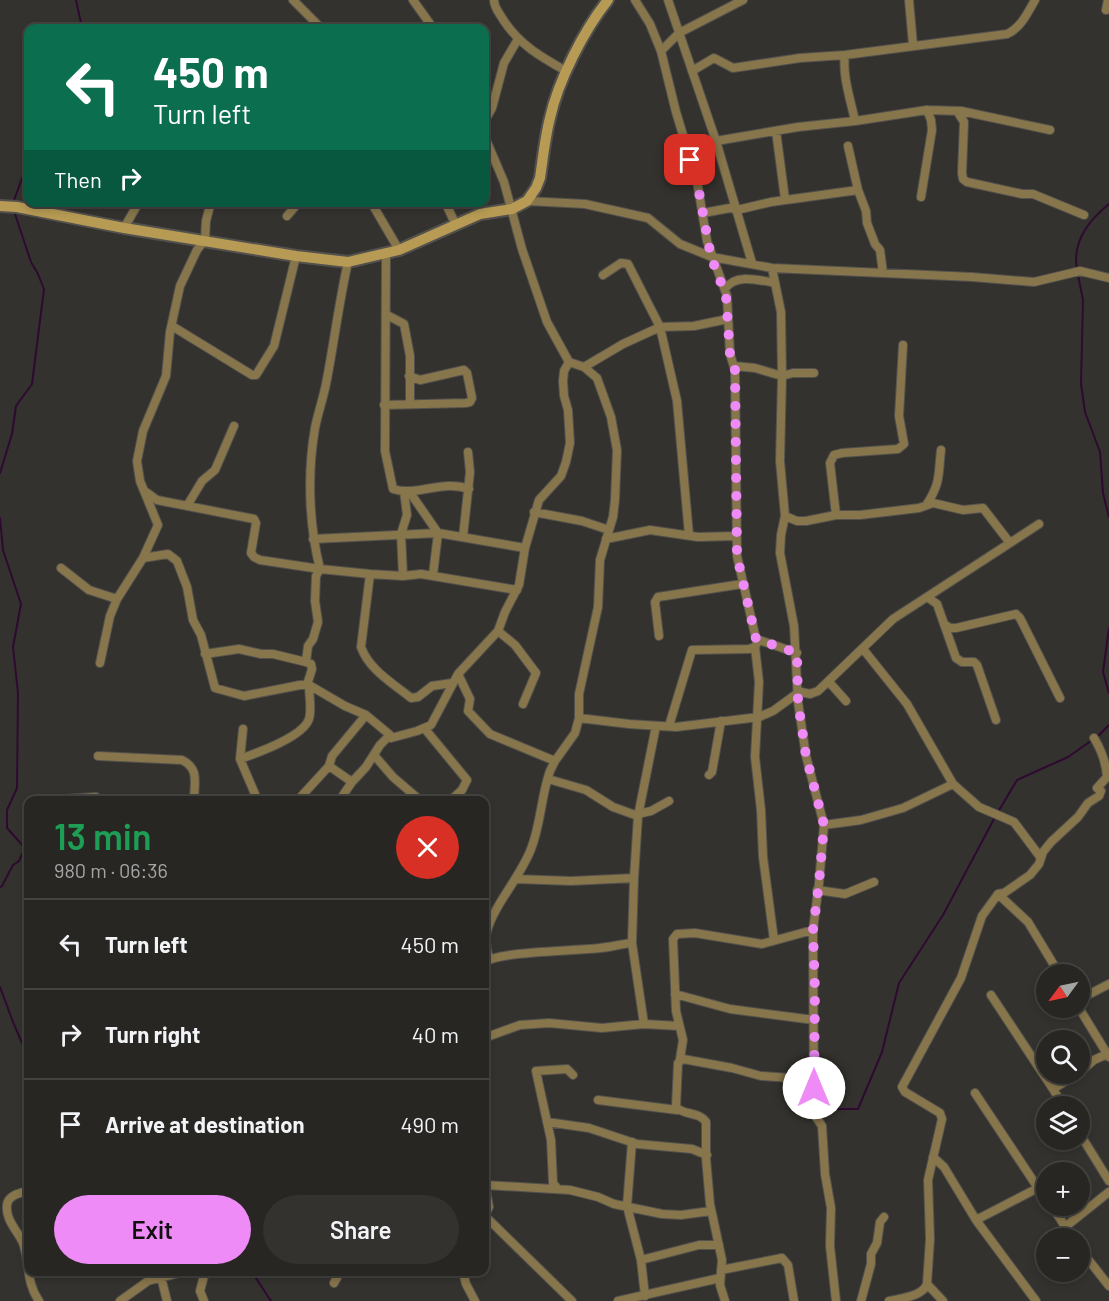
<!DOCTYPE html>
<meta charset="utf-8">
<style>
:root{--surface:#272622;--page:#33322f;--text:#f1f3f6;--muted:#a4a5a5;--line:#434340;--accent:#ef8bf7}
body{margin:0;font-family:Barlow,sans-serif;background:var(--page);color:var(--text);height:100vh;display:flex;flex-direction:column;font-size:22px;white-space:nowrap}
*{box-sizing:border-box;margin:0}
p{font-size:20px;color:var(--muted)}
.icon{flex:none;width:33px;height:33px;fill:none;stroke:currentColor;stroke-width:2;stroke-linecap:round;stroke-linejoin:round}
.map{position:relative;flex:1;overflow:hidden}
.side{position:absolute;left:24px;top:796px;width:465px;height:480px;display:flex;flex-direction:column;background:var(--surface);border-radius:12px;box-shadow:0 3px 9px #0003,0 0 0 2px var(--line)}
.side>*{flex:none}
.guide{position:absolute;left:24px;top:24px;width:465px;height:183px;border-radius:12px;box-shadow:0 3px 9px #0003,0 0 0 2px var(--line);background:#0b6e4f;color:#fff;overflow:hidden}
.needle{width:39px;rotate:237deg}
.fabs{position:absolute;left:1036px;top:964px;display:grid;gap:12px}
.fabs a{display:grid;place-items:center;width:54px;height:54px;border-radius:50%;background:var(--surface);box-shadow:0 3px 9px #0003,0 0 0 2px var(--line);font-size:30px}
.pin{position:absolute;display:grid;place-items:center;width:51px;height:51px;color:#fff;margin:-26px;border-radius:12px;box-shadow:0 3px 9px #0006}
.me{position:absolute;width:66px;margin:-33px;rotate:0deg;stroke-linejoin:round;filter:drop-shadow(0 0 4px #0008)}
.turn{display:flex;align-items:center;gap:21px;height:126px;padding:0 30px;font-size:27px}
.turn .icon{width:78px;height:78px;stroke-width:2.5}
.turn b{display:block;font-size:42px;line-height:51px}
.then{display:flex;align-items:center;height:57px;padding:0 30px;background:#0003;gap:12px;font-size:22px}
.round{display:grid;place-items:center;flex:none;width:63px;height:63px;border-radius:32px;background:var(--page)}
.head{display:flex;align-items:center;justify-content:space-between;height:102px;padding:0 30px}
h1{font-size:36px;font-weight:600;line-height:45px;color:#1e9e55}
.cta{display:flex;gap:12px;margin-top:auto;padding:12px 30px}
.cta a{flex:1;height:69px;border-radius:36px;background:var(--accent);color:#111;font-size:24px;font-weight:600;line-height:69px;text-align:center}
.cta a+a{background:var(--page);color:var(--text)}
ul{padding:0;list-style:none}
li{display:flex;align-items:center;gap:18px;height:90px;padding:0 30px;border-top:2px solid var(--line)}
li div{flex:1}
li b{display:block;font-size:22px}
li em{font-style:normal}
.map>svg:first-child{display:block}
</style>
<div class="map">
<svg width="1109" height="1301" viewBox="0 0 1109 1301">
<rect width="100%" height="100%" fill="#34322e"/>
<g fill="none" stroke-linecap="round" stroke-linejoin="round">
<path stroke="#2e0a31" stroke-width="2" d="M 76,0 L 82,28
M 13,203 L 28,162
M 1077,269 C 1072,242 1089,220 1109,204
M 1078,275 L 1083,300 L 1081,384 L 1085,412 L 1100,452 L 1103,493 L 1109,517
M 0,473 L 12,434 L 16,406 L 32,384 L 44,289 L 38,274 L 31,262 L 14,211
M 0,518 L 3,550 L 21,604 L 13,647 L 18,693 L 17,788 L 7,810 L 7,828 L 25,848 L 19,861 L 13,865 L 2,886 L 0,887
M 1109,628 L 1103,672 L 1109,693
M 998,812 L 1017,780 L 1068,757 L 1098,736 L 1109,725
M 0,987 L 13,1022 L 28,1057
M 834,1109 L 858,1109 L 882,1052 L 899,983 L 943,915 L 995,817
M 252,1272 L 271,1301"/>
<g stroke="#53514d" stroke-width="10">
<path id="street" d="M 293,0 L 321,28
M 413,0 L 433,28
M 494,0 C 494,8 500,14 504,21 C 520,45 541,57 566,71
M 635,0 L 650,24 L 661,51 L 676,112 L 697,181 L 707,241 L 727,296 L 730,354 L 735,370 L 737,556 L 756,639 L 797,653
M 668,0 L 716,141 L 752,263
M 909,0 L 913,45
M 1106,10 L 1108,0
M 661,51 L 679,33 L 743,0
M 845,55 C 842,76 851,101 855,121
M 692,71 L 714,58 L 733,68 L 800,58 L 845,55 L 1007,34 C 1021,28 1028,12 1035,0
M 957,111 L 964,122 L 962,173 L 963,179 L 967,182 L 1022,194 L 1033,194 L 1084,215
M 484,122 L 492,108 L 504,63 L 518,39
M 776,131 L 785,199
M 484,135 L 504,182 L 522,249 L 547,322 L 569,362 L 584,367 L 597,378 L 611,417 L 617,450 L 615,500 L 613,517 L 600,560 L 598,607 L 579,694 L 579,718 L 575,733 L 555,761 L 550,771 C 541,796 541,824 531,849 C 521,876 494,905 487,931 C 484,940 487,950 489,959
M 716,141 L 798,127 L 855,121 L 927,110 L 961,111 L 1050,130
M 848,146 L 858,190 L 866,211 L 867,223 L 875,244 L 880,250 L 883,273
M 921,197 L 932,130 L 931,120 L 927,110
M 527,201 L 585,204 L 648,218 L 680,244 L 712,257 L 772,268 L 972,277 L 1034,282 L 1080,271 L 1109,278
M 211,202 L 206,221 L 205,240 L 197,250 L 180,286 L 170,332 L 166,376 L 143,431 L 137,461 L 140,481 L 158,525 L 143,558 L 168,554 L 177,561 L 187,587 L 193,620 L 201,635 L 215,688 L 244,696 L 300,685 L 309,685 L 345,706 L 366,715 L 390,735
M 371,202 L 399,250
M 445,202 L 455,223
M 703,213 L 730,208 L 737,210 L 771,202 L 858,190
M 287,216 L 299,202
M 124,228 L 139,202
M 386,254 L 385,451 L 393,489 C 417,497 443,479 469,489
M 772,268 L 781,312 L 782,376 L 780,461 L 785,516 L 797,521 L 806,521 L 836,515 L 860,515 L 919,508 L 933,503 L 963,510 L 983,508 L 1010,543
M 603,275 L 621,263 L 628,264 L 660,327 L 677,401 L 689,535
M 725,289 C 735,273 759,280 775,283
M 387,315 L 404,324 L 410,356 L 410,404
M 172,326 L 252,375 L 256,375 L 274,346 L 296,256
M 734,366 L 755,368 L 782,376 L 793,373 L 814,373
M 584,367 L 623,344 L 660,327 L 694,326 L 728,319
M 384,405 L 466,403 L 470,402 L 472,398 L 467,373 L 464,370 L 420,380 L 409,376
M 409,491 L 438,533 L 433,575
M 146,492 L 157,500 L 167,502 L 254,519 L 256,523 L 251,553 L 254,557 L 260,560 L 320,569 L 370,574 L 403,576 L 421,574 L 517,590
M 927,504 C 941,482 938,475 941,450
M 187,506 L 202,481 L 215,470 L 234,426
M 534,512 L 582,521 L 609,530
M 836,515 L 830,463 L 834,455 L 842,453 L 898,449 L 904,444 L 899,416 L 903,345
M 785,516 L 781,535 L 780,553 L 794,626 L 798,702 L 806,756 L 824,825 L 819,883 L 813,930 L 814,1103 L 816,1117 L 822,1126 L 825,1174 L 831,1208 L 830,1246 L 836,1301
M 463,537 L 470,472 L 468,452
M 313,539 L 438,533 L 525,548
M 606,539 L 650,530 L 698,537 L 736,536
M 61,568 L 89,590 L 117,599
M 370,574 L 361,647 C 369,670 394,684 411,698 L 418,697 L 432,686 L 452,683
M 403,576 L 401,534 L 407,515 L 404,491
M 927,597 L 937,604 L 956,658 L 962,662 L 974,662 L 977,665 L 996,720
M 944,624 L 950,628 L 956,628 L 1016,614 L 1020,618 L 1060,698
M 498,631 L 515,645 L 536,673 L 523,704
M 659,636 L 655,602 L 658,597 L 742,584
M 755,647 L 759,682 L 755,757 L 761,810 L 763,857 L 774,940
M 863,649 L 907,704 L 953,784 L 979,807 L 1014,822 L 1041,858
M 205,654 L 239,649 L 261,654 L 273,654 L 306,662 L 311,664 L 312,669 L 307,685
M 306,662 L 308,646 L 313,639 L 318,622 L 315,601 L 316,576 L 320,569 C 309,525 307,474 315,428 C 318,413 323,399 326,384 C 334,343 339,302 348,262
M 100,663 L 110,616 L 117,599 L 143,558
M 458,674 L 470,699 L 468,711 L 490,734 L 555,761
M 829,682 L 846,701
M 579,718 L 629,724 L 676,727 L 759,717 L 773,711 L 795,695 L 801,692 L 810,694 L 818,691 L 893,619 L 1039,524
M 669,726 L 692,650 L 749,649 L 755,647 L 757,643
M 243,729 L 240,759 L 258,801
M 425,729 L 467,780 L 462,790 L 450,801
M 374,755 L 393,777 L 421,801
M 98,756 L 182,760 C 200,769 194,783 194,801
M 240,759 C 257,753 303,737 309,719 C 312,710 309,695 309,685
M 329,766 L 332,756 L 366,715
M 709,775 L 712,772 L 721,721
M 548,779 L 586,790 L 613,807 L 638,816
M 66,799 L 96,797 L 99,801
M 297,801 L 329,766 L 352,782
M 339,801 L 352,782 L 366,767 L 380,745 L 390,735 L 391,738 L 417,731 L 431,725 L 458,674 L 498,631 L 505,612 L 519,585 L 525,548 L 539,500 L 561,476 L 566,462 L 570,443 L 568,410 L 564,396 L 563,381 L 564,371 L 569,362
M 638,814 L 651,811 L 669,801
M 824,825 L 861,820 L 903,808 L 953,784
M 516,879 L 571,881 L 634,878
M 817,890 L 845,894 L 874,882
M 998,894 L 1028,922 L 1060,975
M 484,962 C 503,951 575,951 600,948 C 611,947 621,944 632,943
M 675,994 L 730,1009 L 814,1020
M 991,995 L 1053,1089 L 1077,1074
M 1080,999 L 1109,984
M 1079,1008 L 1109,1057
M 644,1024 L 632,943 L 634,878 L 638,816 L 656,726
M 484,1038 L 520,1025 L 549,1023 L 602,1028 L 644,1024 L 679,1026
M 680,1059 L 683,1040 L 676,1011 L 673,939 L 677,934 L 695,933 L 762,944 L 813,930
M 1080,1072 L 1094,1060 L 1107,1054
M 1053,1089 L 1064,1107
M 975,1093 L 1038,1188
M 598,1100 L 677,1110
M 547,1122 L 589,1128 L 637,1144 L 692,1149 L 707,1155
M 1080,1134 L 1109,1181
M 632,1142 L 627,1206 L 641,1260
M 933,1157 L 944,1167 L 976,1220 L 1036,1301
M 484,1178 L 489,1207 L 484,1217
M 485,1185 L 570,1190 L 598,1197 L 614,1204 L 662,1214 L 681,1215 L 711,1211
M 557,1188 L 553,1183 L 551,1140 L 536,1071 L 567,1069 L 573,1075
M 28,1191 C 20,1193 8,1195 7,1205 C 5,1220 18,1231 23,1243 C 30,1263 26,1283 39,1301
M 1052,1206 L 1073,1239
M 485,1216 L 572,1301
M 976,1220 L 1038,1188 L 1047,1199
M 1065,1227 L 1109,1192
M 1080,1249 L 1109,1286
M 721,1270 L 782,1258 L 788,1265 L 794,1301
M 463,1272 L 466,1284 L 475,1301
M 161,1277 L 167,1301
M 334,1283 L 340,1272
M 927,1284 L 943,1301
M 645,1296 L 641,1260 L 699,1245 L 719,1245
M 120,1301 L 148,1281 L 183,1272
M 204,1301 L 200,1291 L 205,1272
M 618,1301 L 720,1278
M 725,1301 L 720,1285 L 722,1260 L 710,1204 L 706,1158 L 706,1122 C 699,1111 684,1116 676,1107 L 678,1063 L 683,1059 L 732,1068 L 761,1076 L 791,1078 L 813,1074
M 861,1301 L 871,1264 L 871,1254 L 877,1243 L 880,1222 L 884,1217
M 889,1301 C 901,1298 922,1297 927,1284 L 930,1239 L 928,1180 L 942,1119 L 940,1113 L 905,1092 L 902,1087 L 961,978 L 982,916 L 998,894 L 1004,893 L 1030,875 L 1039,864 L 1043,852 L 1051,842 L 1078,817 L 1088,803 L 1099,796 L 1101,791 L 1097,788 L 1107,777 C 1106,762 1102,751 1094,738"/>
</g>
<g stroke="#53514d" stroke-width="14">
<path id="secondary" d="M 0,206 L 17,207 L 124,228 L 296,256 L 348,262 L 399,250 L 480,214 L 512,209 L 527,201 L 536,188 L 540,178 C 543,158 545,137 550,118 C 558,81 584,30 608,0"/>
</g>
<use href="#street" stroke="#87754b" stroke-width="8"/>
<use href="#secondary" stroke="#b79b54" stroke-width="10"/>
</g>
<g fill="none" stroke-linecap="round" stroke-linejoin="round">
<path stroke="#ef8bf7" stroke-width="10" stroke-dasharray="0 18" d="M 690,160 L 697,181 L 711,257 L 726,296 L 730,354 L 735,370 L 737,556 L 756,639 L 797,653 L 798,702 L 806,756 L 824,825 L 819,883 L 813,930 L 815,991 L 814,1088"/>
</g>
</svg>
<div class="fabs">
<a><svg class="needle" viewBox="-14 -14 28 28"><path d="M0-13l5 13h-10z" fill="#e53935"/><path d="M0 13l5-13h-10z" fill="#a4a5a5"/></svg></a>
<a><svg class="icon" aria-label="search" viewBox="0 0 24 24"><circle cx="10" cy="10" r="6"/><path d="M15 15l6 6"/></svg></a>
<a><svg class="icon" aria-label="layers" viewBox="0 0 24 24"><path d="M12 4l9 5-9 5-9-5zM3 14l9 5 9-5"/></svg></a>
<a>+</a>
<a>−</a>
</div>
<div class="pin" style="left:690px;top:160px;background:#d93025"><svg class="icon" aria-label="arrive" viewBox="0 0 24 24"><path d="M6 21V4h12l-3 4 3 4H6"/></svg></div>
<svg class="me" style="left:814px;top:1088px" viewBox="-20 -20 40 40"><circle r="19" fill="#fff"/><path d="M0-13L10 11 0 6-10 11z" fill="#ef8bf7"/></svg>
<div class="guide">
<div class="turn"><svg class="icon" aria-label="left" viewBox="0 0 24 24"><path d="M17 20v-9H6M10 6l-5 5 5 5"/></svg><div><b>450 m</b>Turn left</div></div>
<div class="then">Then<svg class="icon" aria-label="right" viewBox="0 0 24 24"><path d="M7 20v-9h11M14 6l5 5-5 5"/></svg></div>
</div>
<section class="side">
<div class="head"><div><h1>13 min</h1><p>980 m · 06:36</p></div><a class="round" style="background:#d93025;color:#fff"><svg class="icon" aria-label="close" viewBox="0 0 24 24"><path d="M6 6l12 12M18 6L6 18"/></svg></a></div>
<ul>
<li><svg class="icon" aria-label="left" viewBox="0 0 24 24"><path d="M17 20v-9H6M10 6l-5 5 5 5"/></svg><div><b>Turn left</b></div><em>450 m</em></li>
<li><svg class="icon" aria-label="right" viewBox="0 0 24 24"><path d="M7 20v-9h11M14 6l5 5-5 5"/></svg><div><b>Turn right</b></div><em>40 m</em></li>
<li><svg class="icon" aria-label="arrive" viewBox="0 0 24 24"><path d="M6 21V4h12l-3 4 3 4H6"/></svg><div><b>Arrive at destination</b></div><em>490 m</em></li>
</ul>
<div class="cta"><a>Exit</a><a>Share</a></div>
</section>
</div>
